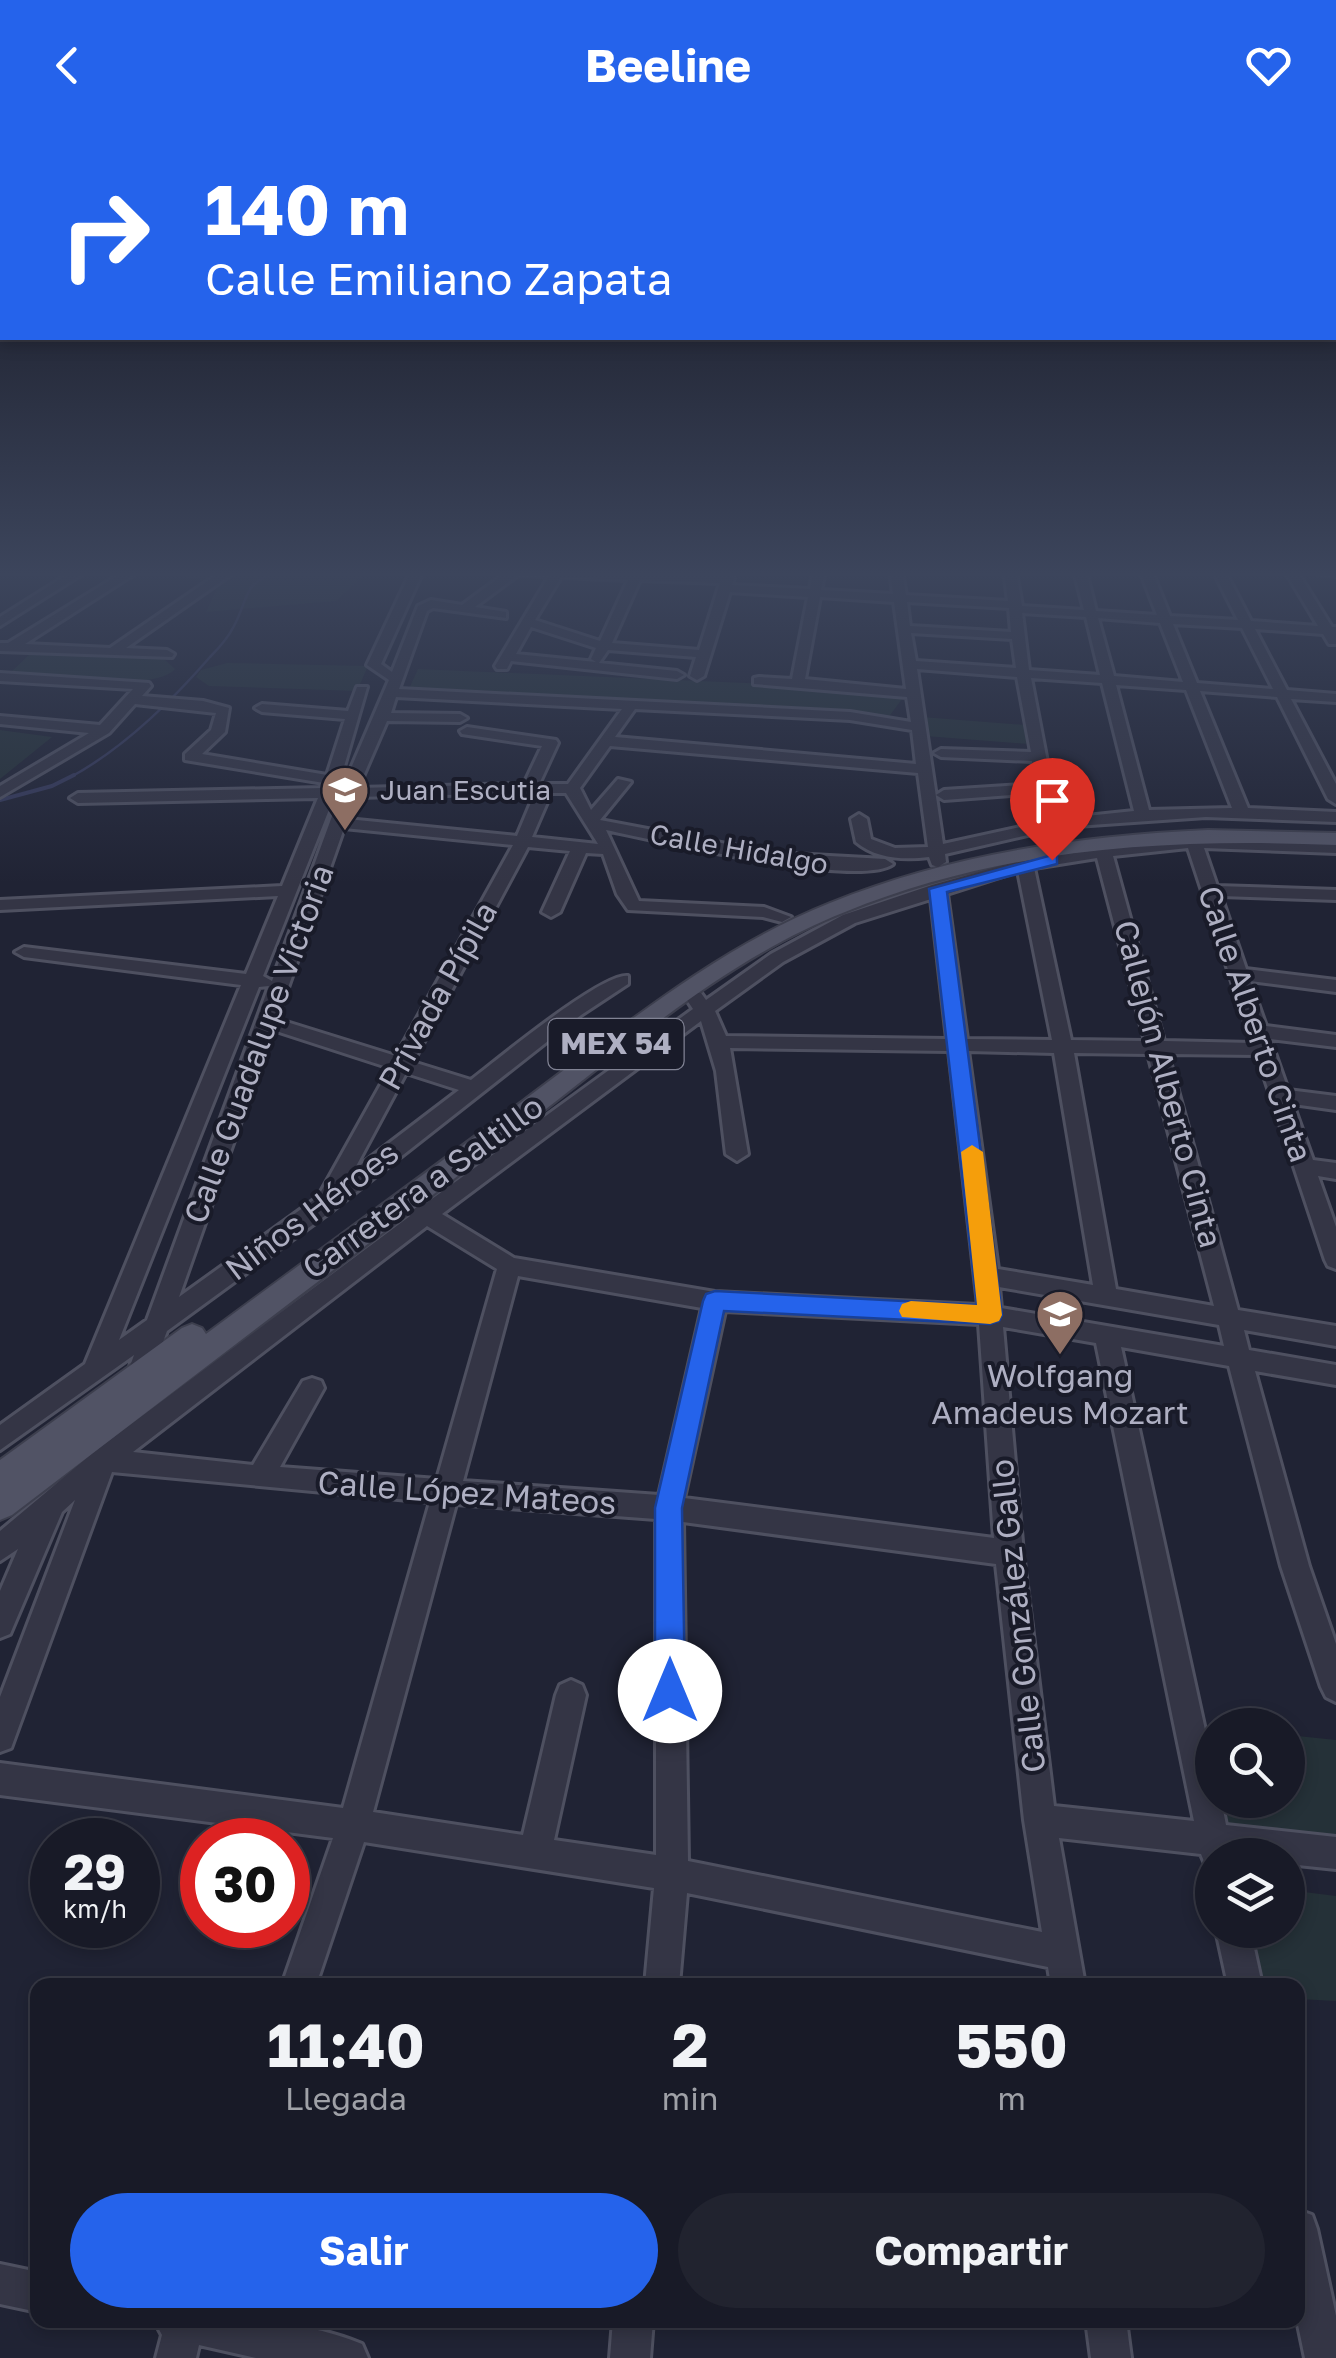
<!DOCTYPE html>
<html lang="es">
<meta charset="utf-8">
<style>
:root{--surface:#181a27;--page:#21232f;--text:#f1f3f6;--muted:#9fa1a7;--line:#363844;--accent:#2563eb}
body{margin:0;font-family:"Golos Text",sans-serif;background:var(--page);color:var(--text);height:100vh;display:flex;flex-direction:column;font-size:38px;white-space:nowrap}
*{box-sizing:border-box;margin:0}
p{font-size:32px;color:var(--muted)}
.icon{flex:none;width:55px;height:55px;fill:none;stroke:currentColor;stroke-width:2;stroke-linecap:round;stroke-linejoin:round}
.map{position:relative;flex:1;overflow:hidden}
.drawer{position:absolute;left:30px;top:1848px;width:1275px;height:350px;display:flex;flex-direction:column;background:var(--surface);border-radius:20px;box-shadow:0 5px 15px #0003,0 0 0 2px var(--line)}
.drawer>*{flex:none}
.banner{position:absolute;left:0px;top:0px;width:1338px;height:210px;box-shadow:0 5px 15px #0003,0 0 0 2px var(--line);background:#2563eb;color:#fff;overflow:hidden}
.controls{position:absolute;left:1195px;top:1578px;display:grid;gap:20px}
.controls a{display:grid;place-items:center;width:110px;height:110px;border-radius:50%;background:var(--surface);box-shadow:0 5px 15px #0003,0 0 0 2px var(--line);font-size:50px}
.speed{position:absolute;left:30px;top:1688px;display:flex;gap:20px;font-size:50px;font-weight:700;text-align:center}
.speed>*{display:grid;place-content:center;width:130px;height:130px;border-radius:50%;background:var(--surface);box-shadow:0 5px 15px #0003,0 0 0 2px var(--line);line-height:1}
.speed small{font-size:25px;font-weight:400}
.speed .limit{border:15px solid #d22;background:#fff;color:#111}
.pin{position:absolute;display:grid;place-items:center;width:85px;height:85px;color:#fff;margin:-102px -42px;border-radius:50% 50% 50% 0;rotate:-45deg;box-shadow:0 0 10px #0007}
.pin .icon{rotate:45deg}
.me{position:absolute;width:110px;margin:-55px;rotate:0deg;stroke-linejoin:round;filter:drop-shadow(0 0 8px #0008)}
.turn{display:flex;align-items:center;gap:35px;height:210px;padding:0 40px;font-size:45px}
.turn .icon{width:130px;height:130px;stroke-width:2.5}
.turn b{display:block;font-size:70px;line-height:85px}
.eta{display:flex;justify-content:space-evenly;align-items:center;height:170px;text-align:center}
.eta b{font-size:60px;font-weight:700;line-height:70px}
.action{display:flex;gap:20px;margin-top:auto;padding:20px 40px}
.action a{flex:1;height:115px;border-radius:60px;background:var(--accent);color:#fff;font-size:40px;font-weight:700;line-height:115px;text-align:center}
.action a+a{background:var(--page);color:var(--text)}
header{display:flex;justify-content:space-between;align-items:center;height:130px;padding:0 40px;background:var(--accent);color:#fff;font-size:45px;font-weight:700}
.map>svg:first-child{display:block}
</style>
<header><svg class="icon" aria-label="back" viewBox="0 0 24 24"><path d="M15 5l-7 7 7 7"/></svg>Beeline<svg class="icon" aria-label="heart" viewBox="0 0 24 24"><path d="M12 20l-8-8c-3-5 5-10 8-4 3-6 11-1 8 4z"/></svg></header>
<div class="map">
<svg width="1336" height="2228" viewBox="0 0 1336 2228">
<rect width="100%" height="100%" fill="#202334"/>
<path fill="#253138" d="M 158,441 L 368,441 L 336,471 L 206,482 L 219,454 Z
M 31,523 L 164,529 L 175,539 C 155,563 43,546 9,544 Z
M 227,533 L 368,536 L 357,561 L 209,556 L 196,547 L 201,540 Z
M 418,539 L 837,557 L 902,569 L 885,592 L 408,561 Z
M 922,587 L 1026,595 L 1029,614 L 925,606 Z
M 0,600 L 52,607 L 0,649 Z
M 1288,1605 L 1336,1610 L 1336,1708 L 1224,1695 L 1218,1670 L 1288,1670 Z
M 1288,1760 L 1336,1766 L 1336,1871 L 1298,1869 L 1298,1855 L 1261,1855 L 1249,1800 L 1288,1800 Z"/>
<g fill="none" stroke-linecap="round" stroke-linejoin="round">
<path stroke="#35395a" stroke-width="2.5" d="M 69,648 C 123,619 170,573 210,527 C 219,518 228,508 234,496 C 250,466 241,453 280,441"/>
<path stroke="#35395a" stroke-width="4" d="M 0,670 L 52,656 L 74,645"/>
<g stroke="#4e5060" stroke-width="6">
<path id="minor" d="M 73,441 L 87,441 L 0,496 L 0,487 Z
M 125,441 L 139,441 L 25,514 L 110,518 L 222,441 L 236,441 L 126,518 L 167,520 L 174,524 L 172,527 L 0,521 L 0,513 L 8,513 Z
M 411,441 L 423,441 L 381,534 L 392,542 L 418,476 L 431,470 L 462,475 L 504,444 L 501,441 L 728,444 L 734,448 L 732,455 L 810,459 L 813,441 L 825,441 L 821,460 L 893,464 L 890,441 L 902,441 L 906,465 L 1008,471 L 1004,441 L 1016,441 L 1022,476 L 1084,480 L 1074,441 L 1086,441 L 1096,481 L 1157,485 L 1140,441 L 1152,441 L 1170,486 L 1238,490 L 1213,441 L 1225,441 L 1251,491 L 1318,496 L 1285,441 L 1297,441 L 1332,497 L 1336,497 L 1336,514 L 1329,514 L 1323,504 L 1255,499 L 1287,560 L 1336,564 L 1336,572 L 1291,569 L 1336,654 L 1336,674 L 1328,669 L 1277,567 L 1200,561 L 1248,678 L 1336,682 L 1336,692 L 1206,687 L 1076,696 L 1060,699 L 1062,708 L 1054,713 L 1048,711 L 1045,701 L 945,724 L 946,732 L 938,737 L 932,735 L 929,727 C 904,730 876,729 856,712 L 851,689 L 859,684 L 867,689 L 871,709 L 895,718 L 928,717 L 918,643 L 610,616 L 580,658 L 591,680 L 618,649 L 631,652 L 600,690 L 774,723 L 885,729 L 893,734 C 859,759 654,710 606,700 L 639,771 L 764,777 L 791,787 L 782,792 L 763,787 L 628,780 L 617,764 L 603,724 L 586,723 L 560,782 L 551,787 L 542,782 L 570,721 L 528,717 L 413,932 L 471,950 C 497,930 603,842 628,846 L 628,854 L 581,885 L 333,1080 L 167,1201 L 148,1252 L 139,1255 L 130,1252 L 127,1245 L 134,1225 L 0,1320 L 0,1295 L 85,1234 L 241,855 L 24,827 L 15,822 L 24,817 L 246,844 L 278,766 L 0,780 L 0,770 L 282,756 L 318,668 L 78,673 L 70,668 L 78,663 L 322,658 L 324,653 L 185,630 L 185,624 L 211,600 L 216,583 L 135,574 L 109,603 L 0,667 L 0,656 L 89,603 L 0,594 L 0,586 L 100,595 L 133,559 L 0,551 L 0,543 L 149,553 L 151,556 L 142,566 L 203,571 L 229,578 L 225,602 L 202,624 L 327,645 L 345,589 L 262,582 L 255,578 L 262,574 L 348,581 L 357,557 L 367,557 L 341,647 L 346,650 L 389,550 L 367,535 ZM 518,445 L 549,446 L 495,536 L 497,539 L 507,539 L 511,531 L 677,549 L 684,545 L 677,541 L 599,533 L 608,520 L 696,527 L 690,546 L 697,550 L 704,546 L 730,462 L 808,467 L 792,549 L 759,547 L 754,548 L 754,554 L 907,567 L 911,592 L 850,582 L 399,559 L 427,481 L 433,478 L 506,488 L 506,482 L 475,477 ZM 561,447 L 628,450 L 600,511 L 535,490 ZM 640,450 L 720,453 L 699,520 L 612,513 ZM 820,467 L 894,472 L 906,559 L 805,549 ZM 907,472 L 1009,478 L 1011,502 L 910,496 ZM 1022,483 L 1086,487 L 1100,545 L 1029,540 ZM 1098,488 L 1160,493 L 1183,552 L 1114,546 ZM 1173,494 L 1242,498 L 1273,559 L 1197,553 ZM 531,497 L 596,518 L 591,529 L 596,532 L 516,524 ZM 911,503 L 1012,509 L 1016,538 L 916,531 ZM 917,539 L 1017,547 L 1031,622 L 941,619 L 934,623 L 941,627 L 1032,631 L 1036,654 L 944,660 L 936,665 L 944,670 L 1038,663 L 1043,692 L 943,714 ZM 1031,548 L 1102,553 L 1134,681 L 1058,689 ZM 1116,555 L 1186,560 L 1232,678 L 1149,680 ZM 396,567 L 622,579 L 568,654 L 539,654 L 558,613 L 556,610 L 467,597 L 460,601 L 462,604 L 542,616 L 524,654 L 358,658 L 387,591 L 460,592 L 467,588 L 460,584 L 391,583 ZM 635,579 L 850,590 L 912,600 L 916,634 L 615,607 ZM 535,663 L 517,706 L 347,689 L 355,667 ZM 551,663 L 566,663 L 598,714 L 532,707 ZM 334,667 L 339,667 L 272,851 L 263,846 ZM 344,698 L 513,715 L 396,926 L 277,889 ZM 269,856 L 147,1190 L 119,1210 L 259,857 ZM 273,900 L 390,938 L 318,1067 L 179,1167 ZM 406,943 L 459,960 L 354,1040 Z
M 1299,441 L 1336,441 L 1336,446 Z
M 1194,708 L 1336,713 L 1336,723 L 1204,718 L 1217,756 L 1336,760 L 1336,770 L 1221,766 L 1246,839 L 1336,850 L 1336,862 L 1250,851 L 1266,896 L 1336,905 L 1336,917 L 1270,909 L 1288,960 L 1336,966 L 1336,980 L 1293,974 L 1313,1030 L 1336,1033 L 1336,1049 L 1318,1046 L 1336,1097 L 1336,1139 L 1328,1136 L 1325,1130 L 1257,925 L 1168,924 L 1238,1180 L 1336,1196 L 1336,1216 L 1244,1200 L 1249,1220 L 1336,1235 L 1336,1255 L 1255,1241 L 1309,1436 L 1336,1514 L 1336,1572 L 1326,1567 L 1321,1557 L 1281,1436 L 1229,1236 L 1121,1217 L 1212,1632 L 1212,1670 L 1221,1670 L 1226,1695 L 1336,1707 L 1336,1739 L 1288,1734 L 1288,1725 L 1212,1725 L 1212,1739 L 1206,1736 L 1201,1724 L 1059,1708 L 1085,1855 L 1051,1855 L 1048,1837 L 687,1763 L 679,1855 L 645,1855 L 654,1758 L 364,1712 L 316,1855 L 282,1855 L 333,1708 L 0,1665 L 0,1633 L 343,1678 L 430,1372 L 112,1342 L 15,1607 L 11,1618 L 0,1622 L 0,1567 L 75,1370 L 62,1382 L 10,1504 L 0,1508 L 0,1461 L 18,1419 L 0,1431 L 0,1401 L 94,1322 L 410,1086 L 405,1079 L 408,1073 L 425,1074 L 693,879 L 685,867 L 687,863 L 701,863 L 706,870 L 771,824 L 843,785 L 932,755 L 1025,729 ZM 1188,718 L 1252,913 L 1164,911 L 1113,726 ZM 1097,728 L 1145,911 L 1071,910 L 1034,738 ZM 1018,741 L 1052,910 L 967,909 L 947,764 ZM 931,769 L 947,909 L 726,906 L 715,881 L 783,832 L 855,793 ZM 701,891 L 716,941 L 726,1024 L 737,1031 L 748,1024 L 730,918 L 949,921 L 978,1175 L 715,1162 L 514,1128 L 442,1084 ZM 968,921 L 1054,923 L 1093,1155 L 998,1139 ZM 1074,923 L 1148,924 L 1214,1176 L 1116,1159 ZM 427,1096 L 497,1139 L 437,1349 L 280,1337 L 324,1258 L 321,1251 L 312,1248 L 303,1251 L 253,1335 L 133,1322 ZM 518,1146 L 702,1178 L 659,1365 L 463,1351 ZM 999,1157 L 1219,1195 L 1224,1216 L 1001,1178 ZM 725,1181 L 979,1194 L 994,1408 L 684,1368 ZM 1003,1197 L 1096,1213 L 1194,1691 L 1054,1676 L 1023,1423 ZM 456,1374 L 656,1389 L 656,1725 L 554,1710 L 586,1565 L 582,1555 L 571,1550 L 560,1555 L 556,1565 L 523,1705 L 373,1682 ZM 683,1392 L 996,1434 L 1024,1690 L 1042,1802 L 688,1731 Z
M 1216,1800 L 1250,1800 L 1262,1855 L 1228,1855 Z
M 1298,2080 L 1312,2085 L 1317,2099 L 1336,2186 L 1336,2228 L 1305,2228 L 1297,2190 Z
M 0,2134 L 38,2142 L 38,2182 L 0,2174 Z
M 154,2190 C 224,2190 296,2186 362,2214 L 368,2228 L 256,2228 L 199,2215 L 196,2228 L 156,2228 L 162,2205 Z
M 613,2190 L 653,2190 L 650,2228 L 610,2228 Z
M 1086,2190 L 1126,2190 L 1131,2228 L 1091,2228 Z"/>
</g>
<g stroke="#3d3f4e" stroke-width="4">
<path id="major" d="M 1208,700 L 1336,703 L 1336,715 C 1168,708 1002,718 845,782 C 723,830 623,921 520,999 C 350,1127 180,1256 12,1385 L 0,1390 L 0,1330 L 182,1198 L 192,1194 L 202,1198 L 206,1204 C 311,1126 418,1049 524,970 C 621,898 717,818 830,773 C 951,724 1078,706 1208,700 Z"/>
</g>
<use href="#minor" fill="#343545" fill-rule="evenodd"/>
<use href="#major" fill="#515365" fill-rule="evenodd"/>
</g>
<linearGradient id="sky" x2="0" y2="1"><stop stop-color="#12131d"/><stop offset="0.59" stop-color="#3c455c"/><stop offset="1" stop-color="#3c455c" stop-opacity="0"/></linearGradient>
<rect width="1336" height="753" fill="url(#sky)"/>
<path fill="#2563eb" stroke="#184099" stroke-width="2.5" d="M 1052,725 L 1057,726 L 1057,734 L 947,762 L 1002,1185 L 999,1191 L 990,1194 L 724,1181 L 682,1378 L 685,1561 L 681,1572 L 670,1576 L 660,1572 L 655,1561 L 655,1378 L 703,1171 L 706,1164 L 715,1161 L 977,1175 L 929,759 Z"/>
<path fill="#f59e0b" d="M 972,1015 L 983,1022 L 1002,1185 L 999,1191 L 990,1194 L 902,1187 L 899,1181 L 902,1174 L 911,1171 L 977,1175 L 961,1022 Z"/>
<defs>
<g id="school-pin" transform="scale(2.5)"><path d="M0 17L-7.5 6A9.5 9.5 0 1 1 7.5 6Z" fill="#8d6e63" stroke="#191b29"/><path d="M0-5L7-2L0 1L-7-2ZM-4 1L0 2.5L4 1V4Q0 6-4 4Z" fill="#fff"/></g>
</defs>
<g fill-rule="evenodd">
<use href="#school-pin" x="345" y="660"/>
<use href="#school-pin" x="1060" y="1184"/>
</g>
<g text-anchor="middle" stroke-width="8" stroke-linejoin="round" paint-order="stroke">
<g font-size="28" fill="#aeafc2" stroke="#191b29" text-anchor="start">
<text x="380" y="670">Juan Escutia</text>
</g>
<g font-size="28" fill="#aeafc2" stroke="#191b29">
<text transform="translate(739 719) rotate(10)" y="10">Calle Hidalgo</text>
</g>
<rect fill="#191b29" stroke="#818394" stroke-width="2.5" x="548.5" y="889" width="135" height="50" rx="8"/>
<g font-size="30" font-weight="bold" fill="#aeafc2">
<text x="616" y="924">MEX 54</text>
</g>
<g font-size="32" fill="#aeafc2" stroke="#191b29">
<text transform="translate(438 866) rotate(-61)" y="11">Privada Pípila</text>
<text transform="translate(1255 894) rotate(71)" y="11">Calle Alberto Cinta</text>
<text transform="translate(259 914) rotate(-70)" y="11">Calle Guadalupe Victoria</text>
<text transform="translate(1168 954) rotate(75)" y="11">Callejón Alberto Cinta</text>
<text transform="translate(423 1057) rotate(-36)" y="11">Carretera a Saltillo</text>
<text transform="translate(312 1081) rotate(-37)" y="11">Niños Héroes</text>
<text transform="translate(467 1363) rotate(4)" y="11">Calle López Mateos</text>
<text transform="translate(1018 1486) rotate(-96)" y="11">Calle González Gallo</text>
</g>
<g font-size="32" fill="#aeafc2" stroke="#191b29">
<text x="1060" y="1257">Wolfgang<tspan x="1060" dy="37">Amadeus Mozart</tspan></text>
</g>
</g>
</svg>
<div class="controls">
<a><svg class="icon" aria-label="search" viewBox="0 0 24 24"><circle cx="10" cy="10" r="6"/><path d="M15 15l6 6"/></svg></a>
<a><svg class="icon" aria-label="layers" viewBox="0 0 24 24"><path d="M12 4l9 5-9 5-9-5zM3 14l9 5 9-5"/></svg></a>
</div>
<div class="speed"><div>29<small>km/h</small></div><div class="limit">30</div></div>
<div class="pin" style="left:1052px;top:730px;background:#d93025"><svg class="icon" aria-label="arrive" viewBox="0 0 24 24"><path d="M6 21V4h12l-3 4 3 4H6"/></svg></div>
<svg class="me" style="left:670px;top:1561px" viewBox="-20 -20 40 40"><circle r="19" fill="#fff"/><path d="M0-13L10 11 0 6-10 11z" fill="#2563eb"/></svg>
<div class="banner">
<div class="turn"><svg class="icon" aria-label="right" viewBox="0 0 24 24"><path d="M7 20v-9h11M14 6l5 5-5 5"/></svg><div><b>140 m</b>Calle Emiliano Zapata</div></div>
</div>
<section class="drawer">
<div class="eta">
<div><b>11:40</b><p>Llegada</p></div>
<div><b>2</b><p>min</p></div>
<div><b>550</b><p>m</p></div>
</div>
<div class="action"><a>Salir</a><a>Compartir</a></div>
</section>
</div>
